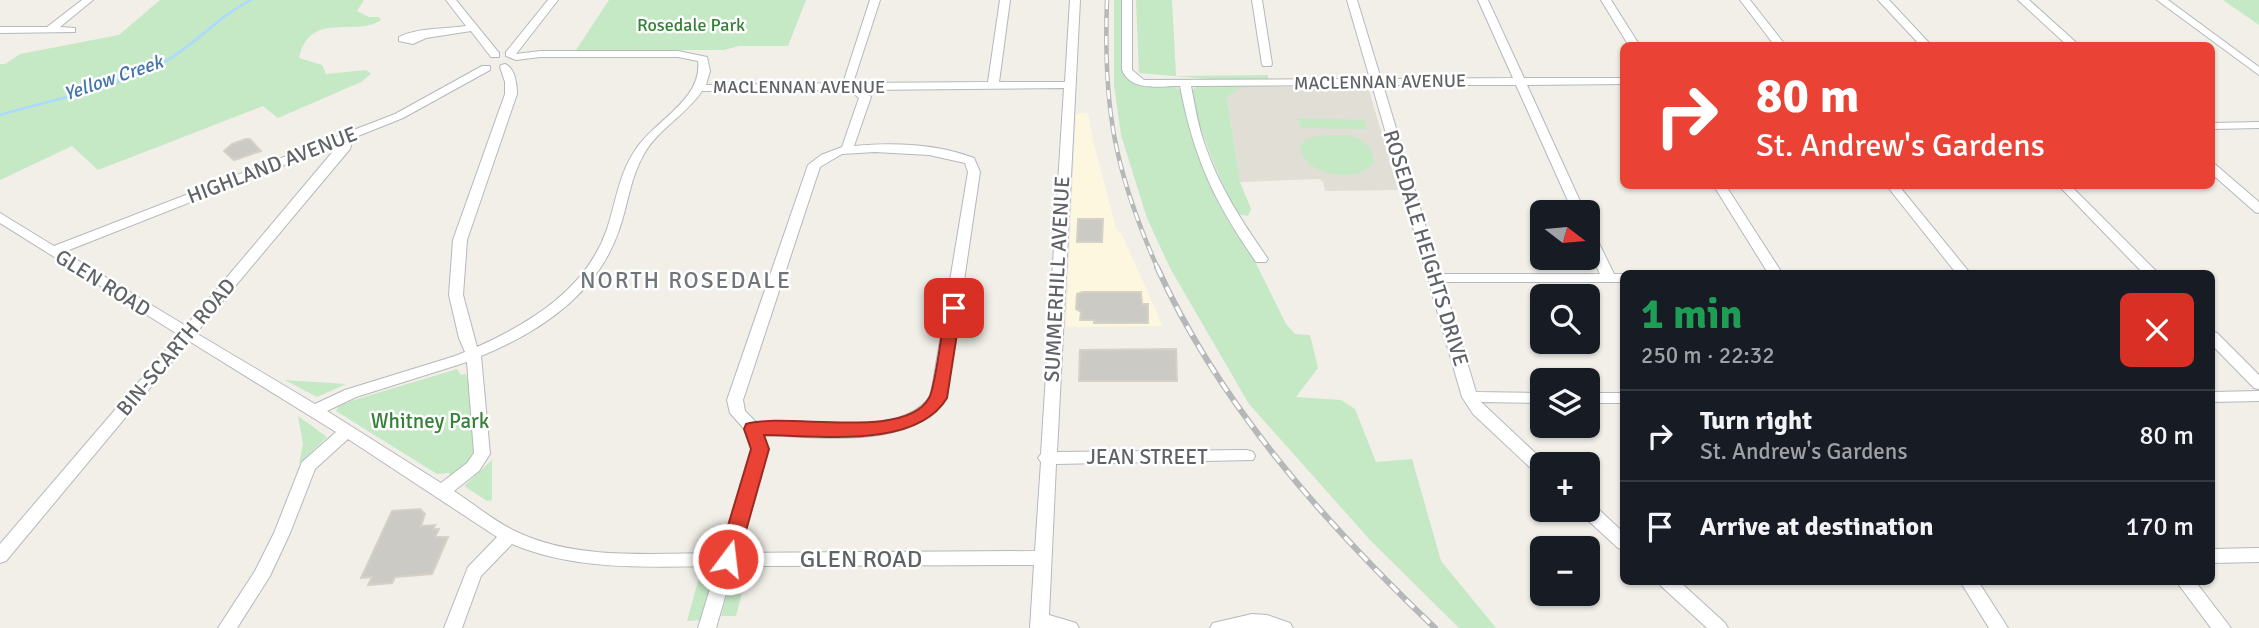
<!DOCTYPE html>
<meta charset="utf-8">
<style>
:root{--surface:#171b24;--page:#20242c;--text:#f1f3f6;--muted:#9ea1a6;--line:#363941}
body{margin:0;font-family:Signika,sans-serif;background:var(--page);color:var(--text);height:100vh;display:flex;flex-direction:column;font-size:26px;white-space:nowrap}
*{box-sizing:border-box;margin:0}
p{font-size:23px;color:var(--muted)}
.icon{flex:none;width:38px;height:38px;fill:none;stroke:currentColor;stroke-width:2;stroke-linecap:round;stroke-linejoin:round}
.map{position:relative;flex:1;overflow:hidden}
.panel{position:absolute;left:1620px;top:270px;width:595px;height:315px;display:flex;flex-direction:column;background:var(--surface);border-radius:10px;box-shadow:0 2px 5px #0004}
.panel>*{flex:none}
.hud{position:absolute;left:1620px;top:42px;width:595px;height:147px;border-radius:10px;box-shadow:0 2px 5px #0004;background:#ea4335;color:#fff;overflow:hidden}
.needle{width:46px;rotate:106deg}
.controls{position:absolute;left:1530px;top:200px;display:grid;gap:14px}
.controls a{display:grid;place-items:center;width:70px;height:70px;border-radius:10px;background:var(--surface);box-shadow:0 2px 5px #0004;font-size:35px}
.pin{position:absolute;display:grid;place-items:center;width:60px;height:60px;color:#fff;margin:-30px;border-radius:14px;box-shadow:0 4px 10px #0006}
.me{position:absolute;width:77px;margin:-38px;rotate:15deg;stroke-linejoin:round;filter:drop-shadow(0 0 5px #0008)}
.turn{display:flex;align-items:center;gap:24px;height:147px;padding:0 21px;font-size:32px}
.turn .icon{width:91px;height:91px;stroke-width:2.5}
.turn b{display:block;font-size:49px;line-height:60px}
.round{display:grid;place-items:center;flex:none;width:74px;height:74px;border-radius:10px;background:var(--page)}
.head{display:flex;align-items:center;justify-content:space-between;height:119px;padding:0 21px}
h1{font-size:42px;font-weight:700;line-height:52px;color:#1e9e55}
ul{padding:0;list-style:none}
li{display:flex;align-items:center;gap:21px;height:91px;padding:0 21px;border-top:2px solid var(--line)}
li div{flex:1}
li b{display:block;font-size:26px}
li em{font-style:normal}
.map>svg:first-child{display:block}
</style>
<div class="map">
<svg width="2259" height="628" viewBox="0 0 2259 628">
<rect width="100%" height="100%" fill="#f1efe8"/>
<path fill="#fef7e0" d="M 1088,113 L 1093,141 L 1116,228 L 1122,235 L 1163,326 L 1066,327 L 1076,114 Z"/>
<path fill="#e1ded6" d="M 1245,86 L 1366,88 L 1369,90 L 1398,190 L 1325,191 L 1323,182 L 1319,179 L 1240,182 L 1227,95 Z"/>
<path fill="#c5e8c5" d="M 160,0 L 364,0 L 357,11 L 369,17 L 379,17 L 381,20 C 356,38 310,9 299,58 L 322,65 L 326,74 L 366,70 L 371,74 L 361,82 L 278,118 L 263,106 L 98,170 L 72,146 L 0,180 L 0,64 L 5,64 L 20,54 L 119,35 Z
M 609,0 L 806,0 L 788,46 L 739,46 L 724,50 L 576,50 Z
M 1114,0 L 1124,0 L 1126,77 L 1180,89 L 1193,137 L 1286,324 L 1295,334 L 1310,335 L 1318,368 L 1296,397 L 1341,400 L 1355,409 L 1376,462 L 1412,459 L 1441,561 L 1496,628 L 1459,628 L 1371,541 L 1249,404 L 1170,268 L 1147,218 L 1121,135 L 1114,85 Z
M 1136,0 L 1172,0 L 1176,76 L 1268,75 L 1268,80 L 1219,80 L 1139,73 Z
M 2223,0 L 2259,0 L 2259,25 Z
M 1198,86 L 1245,86 L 1227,96 L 1240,182 L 1251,209 L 1248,216 L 1237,214 C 1217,175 1202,136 1191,94 L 1191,90 Z
M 1293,118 L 1365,120 L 1367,129 L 1300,128 L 1300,122 Z
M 1317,136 C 1340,134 1372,132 1374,162 C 1359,185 1305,176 1300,148 L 1305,140 Z
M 457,369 L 461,375 L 466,374 L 469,384 L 475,452 L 474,457 L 452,477 L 449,473 L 437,474 L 336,411 L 339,406 L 354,400 Z
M 285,380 L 346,384 L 317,397 Z
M 298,416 L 327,437 L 299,464 L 303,444 Z
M 492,460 L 492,500 L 487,501 L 464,486 Z
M 709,578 L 709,593 L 702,620 L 687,621 L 698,581 Z
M 732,578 L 745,581 L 736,616 L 721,616 Z"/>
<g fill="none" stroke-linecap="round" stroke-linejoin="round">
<path stroke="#aadaff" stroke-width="2.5" d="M 0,115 C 51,100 112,89 159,65 C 192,48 217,17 251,0"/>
</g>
<path fill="#cccac5" stroke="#d6d1c6" stroke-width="2" d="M 246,139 L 250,139 L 261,151 L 234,160 L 224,151 L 232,144 Z
M 1078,219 L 1103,219 L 1102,242 L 1077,242 Z
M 1083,292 L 1141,292 L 1142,304 L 1148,304 L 1148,323 L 1094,323 L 1094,320 L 1080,320 L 1081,312 L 1076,309 L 1077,294 Z
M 1176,349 L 1177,381 L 1079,381 L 1080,350 Z
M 420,509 L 425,514 L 421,526 L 435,525 L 433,529 L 439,529 L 435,537 L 448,537 L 432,574 L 395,577 L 392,583 L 368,585 L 372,577 L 361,578 L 392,511 Z"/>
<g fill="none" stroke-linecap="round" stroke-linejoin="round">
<g stroke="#b5b8bc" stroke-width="2">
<path id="minor" d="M 82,0 L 93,0 L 60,27 L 75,28 L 75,32 L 0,33 L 0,27 L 47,27 Z
M 446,0 L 456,0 L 499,53 L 499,57 L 491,57 L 471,31 L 426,38 L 413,44 L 399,41 L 399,37 C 415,28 446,29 466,26 Z
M 548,0 L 558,0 L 516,54 L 540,51 L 678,51 L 707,57 L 710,71 L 706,85 L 845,83 L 844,80 L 870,0 L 880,0 L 854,80 L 856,83 L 988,82 L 1000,0 L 1010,0 L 999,82 L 1065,82 L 1070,0 L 1080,0 L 1057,452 L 1247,450 L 1253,452 L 1255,456 L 1253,460 L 1056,464 L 1049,615 L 1076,623 L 1079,628 L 1030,628 L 1034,565 L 734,566 L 716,628 L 698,628 L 717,566 C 648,567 576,571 512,544 L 481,576 L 462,628 L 444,628 L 468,567 L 497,537 L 348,439 L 315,469 L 290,533 L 270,576 L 237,628 L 218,628 L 255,571 L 274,533 L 302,462 L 336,432 L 189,341 L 6,561 L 0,563 L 0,544 L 179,335 L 0,223 L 0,213 L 54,246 L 395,114 L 482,66 L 490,66 L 490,70 L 403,118 L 353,138 L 350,149 L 196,333 L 315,404 L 345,390 L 455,356 L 465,352 L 459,338 L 449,295 L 453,240 L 505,94 L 505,82 L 500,67 L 501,65 L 505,64 C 515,68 517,84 517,94 L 467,240 L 463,295 L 477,347 C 532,322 587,288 607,229 C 616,202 619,173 636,149 C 654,121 703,99 698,61 L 678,57 L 540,57 L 516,60 L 506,56 L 506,52 ZM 1064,88 L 1041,454 L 1038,458 L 1041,462 L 1035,551 L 738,553 L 768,449 L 763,435 C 817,436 926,453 948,389 L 980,172 L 974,158 C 938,144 893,142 854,146 L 871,97 L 863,90 ZM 849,90 L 859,98 L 842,147 L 821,155 L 808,165 L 727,400 L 730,413 L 746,431 L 752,449 L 721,553 C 655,553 578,561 517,532 C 495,522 474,504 454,491 L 479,471 L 490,454 L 481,356 C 540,332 598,293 619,230 C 628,205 630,178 644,154 C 658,129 686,115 702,91 ZM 340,143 L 186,326 L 64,252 ZM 875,152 L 929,155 L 965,163 L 968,172 L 931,395 C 904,438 802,424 757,423 L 745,411 L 743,400 L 820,167 L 842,154 ZM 467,362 L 474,453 L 467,463 L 441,483 L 327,411 L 356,397 Z
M 1122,0 L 1132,0 L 1132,70 L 1144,80 L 1370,79 L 1347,0 L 1357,0 L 1381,79 L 1513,78 L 1478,0 L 1488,0 L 1524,78 L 1624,78 L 1624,84 L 1527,85 L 1585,212 L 1573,212 L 1516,85 L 1383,85 L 1440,274 L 1600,274 L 1587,246 L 1587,227 L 1593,231 L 1614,274 L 1624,274 L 1624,282 L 1443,282 L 1476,392 L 1542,393 L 1542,403 L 1481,402 L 1547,464 L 1542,464 L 1542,475 L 1536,473 L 1473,414 L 1462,397 L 1372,85 L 1191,86 C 1195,106 1198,126 1205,145 C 1219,187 1243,223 1268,259 L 1266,262 L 1256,262 C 1214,201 1194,159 1180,86 C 1160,86 1131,92 1122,70 Z
M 1252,0 L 1262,0 L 1272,64 L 1271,66 L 1263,66 L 1262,64 Z
M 1601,0 L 1611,0 L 1640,46 L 1629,46 Z
M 1740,0 L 1750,0 L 1786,46 L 1775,46 Z
M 1878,0 L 1889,0 L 1932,46 L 1921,46 Z
M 2018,0 L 2029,0 L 2080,46 L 2068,46 Z
M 2157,0 L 2168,0 L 2259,67 L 2259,75 Z
M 2259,122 L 2259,128 L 2212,129 L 2212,123 Z
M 2212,164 L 2216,165 L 2259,202 L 2259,213 L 2255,212 L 2212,174 Z
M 1714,186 L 1726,186 L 1782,273 L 1768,273 Z
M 1887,186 L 1899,186 L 1970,273 L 1956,273 Z
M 2059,186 L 2071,186 L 2158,273 L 2143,273 Z
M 2212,331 L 2217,333 L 2259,375 L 2259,389 L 2254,388 L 2212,345 Z
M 2259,391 L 2259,401 L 2212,402 L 2212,392 Z
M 1587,393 L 1624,393 L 1624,403 L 1587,403 Z
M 1587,503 L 1593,504 L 1624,533 L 1624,550 L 1618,548 L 1581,514 L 1579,509 L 1587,509 Z
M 2259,548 L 2259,562 L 2212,563 L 2212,549 Z
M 1658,581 L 1679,581 L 1725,623 L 1728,628 L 1707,628 L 1661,586 Z
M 1960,581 L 1978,581 L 2008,628 L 1989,628 Z
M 2176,581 L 2195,581 L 2231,628 L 2211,628 Z
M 1252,614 L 1267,615 L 1290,623 L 1293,628 L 1210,628 L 1213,623 Z"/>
</g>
<use href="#minor" fill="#fff" fill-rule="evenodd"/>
<g stroke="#b6b7b8" stroke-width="4.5">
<path id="rail-far1" d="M 1107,0 C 1103,107 1114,170 1158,269"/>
</g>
<g stroke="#b6b7b8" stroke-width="6">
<path id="rail" d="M 1157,267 C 1220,406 1326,524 1435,628"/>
</g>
<use href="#rail-far1" stroke="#fff" stroke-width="2.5" stroke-dasharray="9" stroke-linecap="butt"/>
<use href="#rail" stroke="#fff" stroke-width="3.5" stroke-dasharray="11" stroke-linecap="butt"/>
</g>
<path fill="#ea4335" stroke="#982c22" stroke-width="2" d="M 954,303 L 961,308 L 947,398 C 916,450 816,435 764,435 L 769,449 L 738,559 L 735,565 L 728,567 L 721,565 L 718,559 L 751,449 L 744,429 L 746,424 C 788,412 905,441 929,398 C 936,386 942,326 946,308 Z"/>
<g text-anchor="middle" stroke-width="5" stroke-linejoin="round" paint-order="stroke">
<g font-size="18" fill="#348238" stroke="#fff">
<text x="691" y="31">Rosedale Park</text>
</g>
<g font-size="18" fill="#5f6368" stroke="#fff">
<text transform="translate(1380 82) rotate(-1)" y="6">MACLENNAN AVENUE</text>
<text x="799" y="93">MACLENNAN AVENUE</text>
</g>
<g font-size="19" font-style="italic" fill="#4174aa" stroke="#fff">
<text transform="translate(113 77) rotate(-19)" y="7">Yellow Creek</text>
</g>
<g font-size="21" fill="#5f6368" stroke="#fff">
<text transform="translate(272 165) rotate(-21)" y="7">HIGHLAND AVENUE</text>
<text transform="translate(1426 248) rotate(73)" y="7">ROSEDALE HEIGHTS DRIVE</text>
<text transform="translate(1057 279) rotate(-87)" y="7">SUMMERHILL AVENUE</text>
<text transform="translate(103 283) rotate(32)" y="7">GLEN ROAD</text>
<text transform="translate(176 347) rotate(-50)" y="7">BIN-SCARTH ROAD</text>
<text x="1147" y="464">JEAN STREET</text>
</g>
<g font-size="21" fill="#348238" stroke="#fff">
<text x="430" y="428">Whitney Park</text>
</g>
<g font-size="23" letter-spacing="2" fill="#70757a" stroke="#fff">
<text x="686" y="288">NORTH ROSEDALE</text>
</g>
<g font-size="24" fill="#5f6368" stroke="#fff">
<text x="861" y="567">GLEN ROAD</text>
</g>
</g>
</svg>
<div class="controls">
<a><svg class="needle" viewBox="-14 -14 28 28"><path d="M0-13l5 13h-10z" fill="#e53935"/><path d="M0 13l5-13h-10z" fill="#9ea1a6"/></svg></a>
<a><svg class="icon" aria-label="search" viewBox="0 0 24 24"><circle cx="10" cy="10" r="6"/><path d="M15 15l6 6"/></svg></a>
<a><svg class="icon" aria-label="layers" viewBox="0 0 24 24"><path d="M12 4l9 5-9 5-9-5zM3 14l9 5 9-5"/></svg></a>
<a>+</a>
<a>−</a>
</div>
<div class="pin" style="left:954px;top:308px;background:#d93025"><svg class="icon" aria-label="arrive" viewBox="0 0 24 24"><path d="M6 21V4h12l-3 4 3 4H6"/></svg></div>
<svg class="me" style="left:728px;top:559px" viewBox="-20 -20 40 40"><circle r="17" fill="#ea4335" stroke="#fff" stroke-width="3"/><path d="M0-11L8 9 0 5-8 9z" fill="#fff"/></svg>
<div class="hud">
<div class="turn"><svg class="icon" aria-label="right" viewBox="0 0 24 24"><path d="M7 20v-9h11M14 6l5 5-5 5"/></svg><div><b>80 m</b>St. Andrew's Gardens</div></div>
</div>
<section class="panel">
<div class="head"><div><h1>1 min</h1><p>250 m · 22:32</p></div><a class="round" style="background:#d93025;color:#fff"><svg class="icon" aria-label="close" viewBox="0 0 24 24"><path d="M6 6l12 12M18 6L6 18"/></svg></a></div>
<ul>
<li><svg class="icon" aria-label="right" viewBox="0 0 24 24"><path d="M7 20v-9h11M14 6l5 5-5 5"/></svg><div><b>Turn right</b><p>St. Andrew's Gardens</p></div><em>80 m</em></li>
<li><svg class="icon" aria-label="arrive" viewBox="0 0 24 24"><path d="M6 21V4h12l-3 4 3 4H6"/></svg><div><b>Arrive at destination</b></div><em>170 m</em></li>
</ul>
</section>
</div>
